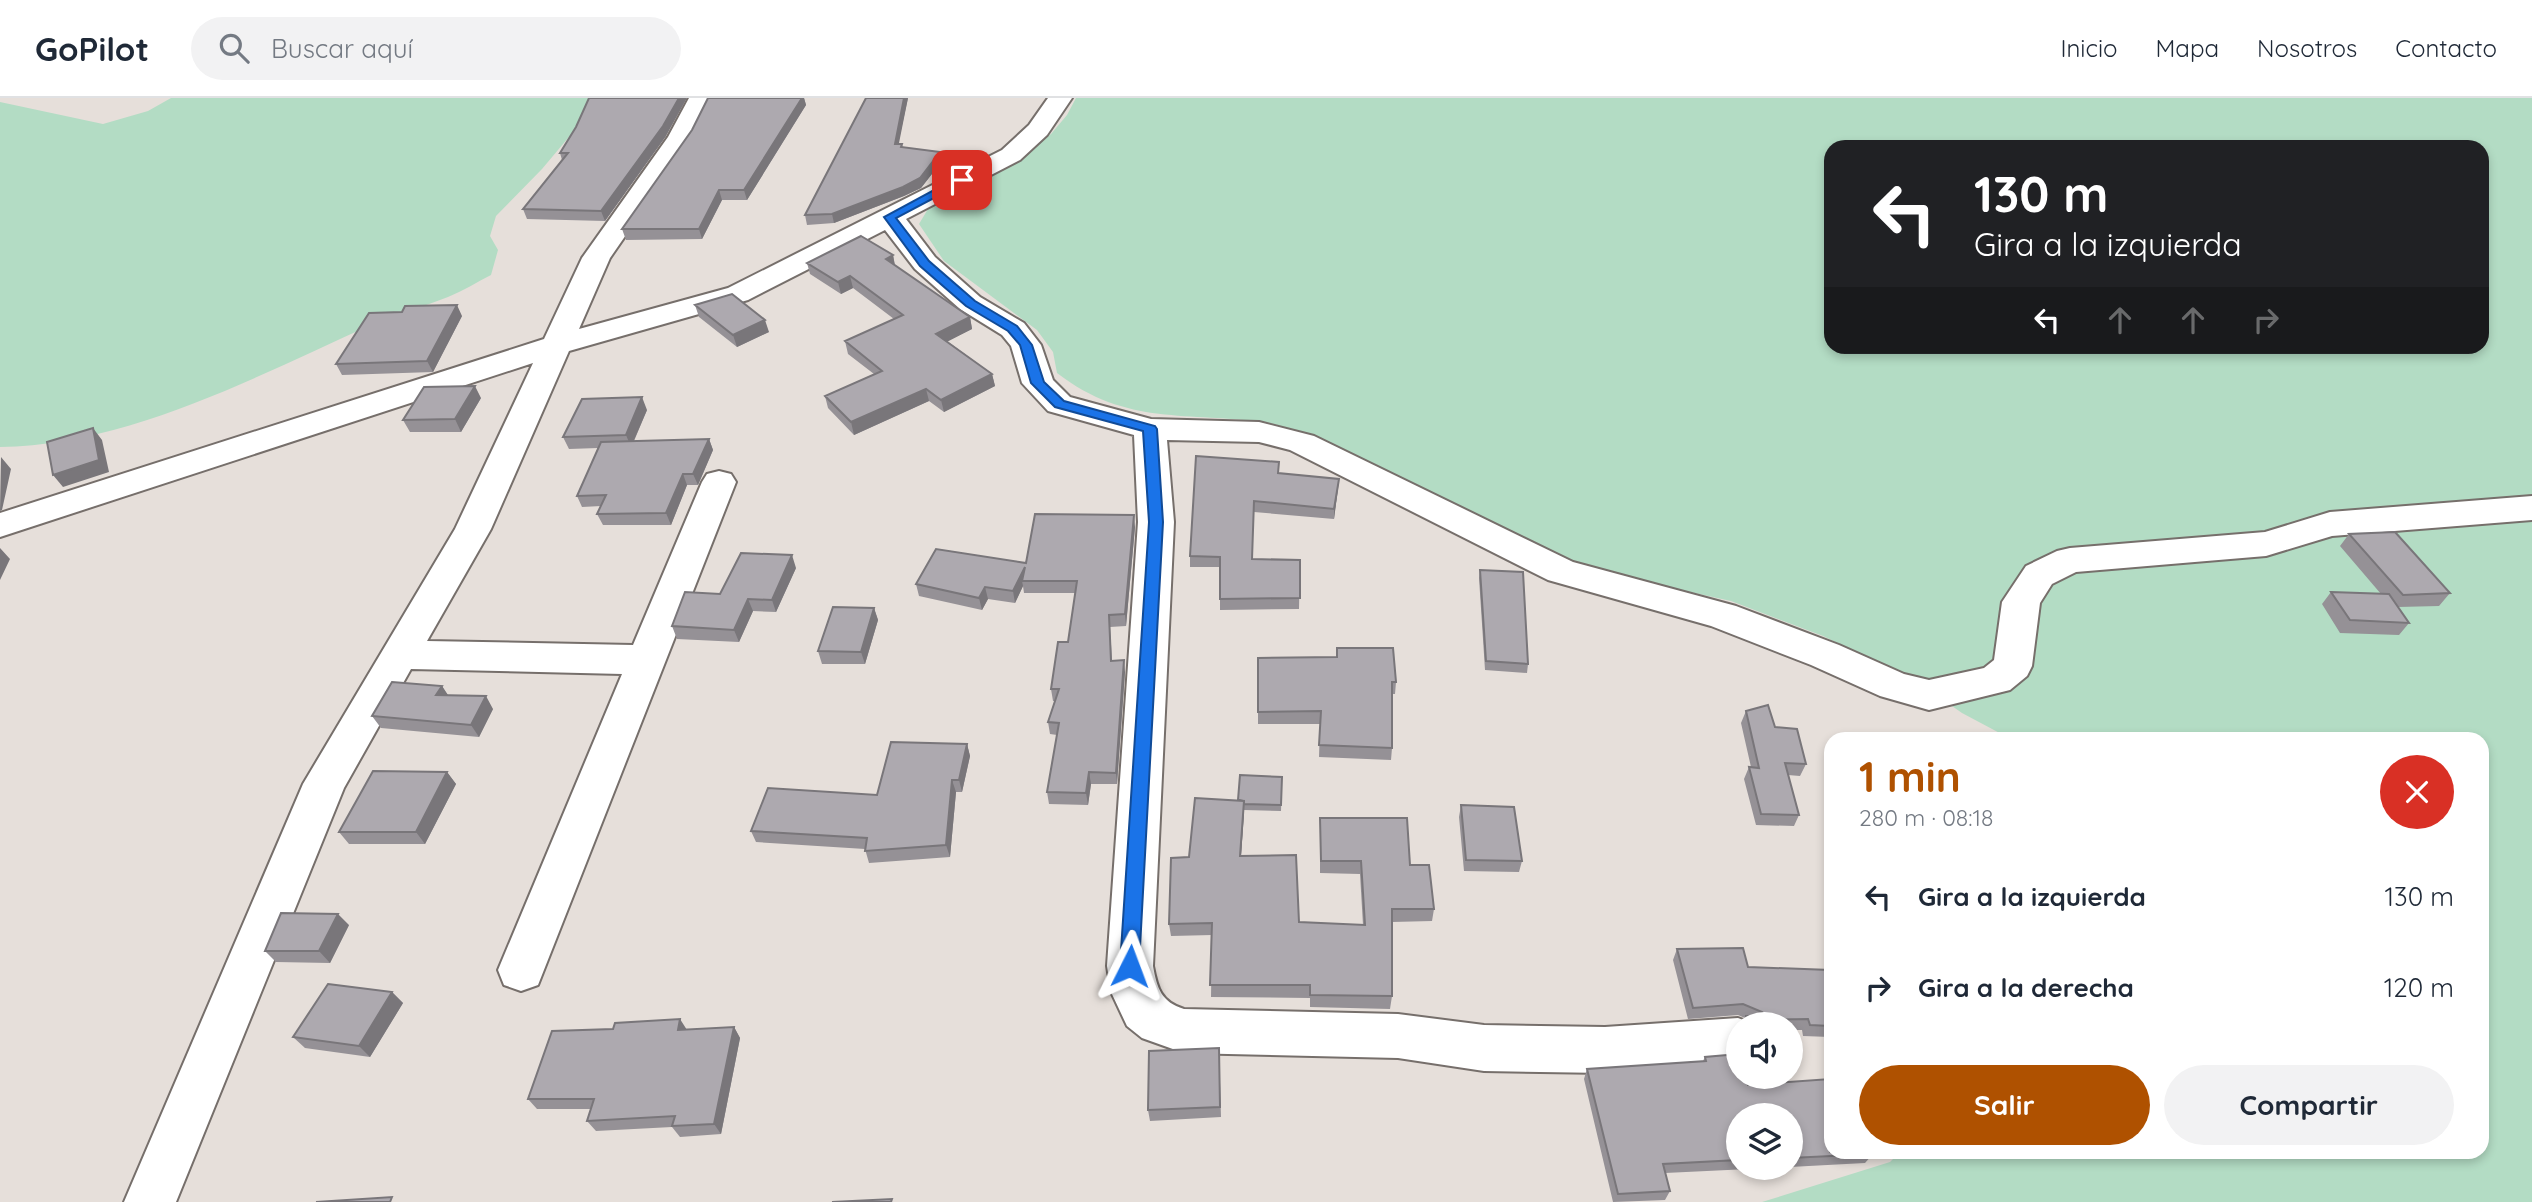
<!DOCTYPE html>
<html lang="es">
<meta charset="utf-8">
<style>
:root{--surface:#fff;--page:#f2f2f3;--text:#1f2937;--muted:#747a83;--line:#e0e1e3;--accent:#af5100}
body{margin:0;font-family:Quicksand,sans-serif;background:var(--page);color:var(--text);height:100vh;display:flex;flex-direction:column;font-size:26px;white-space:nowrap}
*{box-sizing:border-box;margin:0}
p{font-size:23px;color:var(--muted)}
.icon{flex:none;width:38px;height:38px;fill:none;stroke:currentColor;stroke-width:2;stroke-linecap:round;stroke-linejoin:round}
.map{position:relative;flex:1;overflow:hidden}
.sheet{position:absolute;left:1824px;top:634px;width:665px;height:427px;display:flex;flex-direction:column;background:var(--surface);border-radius:21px;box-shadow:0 4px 10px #0003}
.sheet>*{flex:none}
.banner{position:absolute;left:1824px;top:42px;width:665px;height:214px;border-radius:21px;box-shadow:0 4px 10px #0003;background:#202124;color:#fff;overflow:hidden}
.fabs{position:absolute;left:1726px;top:914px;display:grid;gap:14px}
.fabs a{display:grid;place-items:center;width:77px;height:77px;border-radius:50%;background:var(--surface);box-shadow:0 4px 10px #0003;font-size:35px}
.pin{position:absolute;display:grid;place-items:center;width:60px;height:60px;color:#fff;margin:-30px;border-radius:14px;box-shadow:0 4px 10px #0006}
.me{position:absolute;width:77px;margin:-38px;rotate:3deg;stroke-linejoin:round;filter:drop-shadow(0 0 5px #0008)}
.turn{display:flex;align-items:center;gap:24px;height:147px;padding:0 35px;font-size:32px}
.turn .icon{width:91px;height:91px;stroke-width:2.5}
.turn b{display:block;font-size:49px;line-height:60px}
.lanes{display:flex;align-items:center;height:66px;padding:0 35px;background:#0003;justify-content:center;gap:35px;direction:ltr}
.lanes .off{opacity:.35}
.round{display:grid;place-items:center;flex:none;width:74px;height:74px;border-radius:37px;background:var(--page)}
.overview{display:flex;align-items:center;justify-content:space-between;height:119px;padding:0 35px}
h1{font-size:42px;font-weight:700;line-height:52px;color:var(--accent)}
.action{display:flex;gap:14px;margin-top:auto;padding:14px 35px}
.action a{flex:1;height:80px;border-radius:42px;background:var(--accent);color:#fff;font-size:28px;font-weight:700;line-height:80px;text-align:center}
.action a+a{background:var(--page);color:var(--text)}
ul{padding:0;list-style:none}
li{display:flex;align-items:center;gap:21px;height:91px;padding:0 35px}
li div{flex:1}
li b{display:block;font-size:26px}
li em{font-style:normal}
header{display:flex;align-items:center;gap:42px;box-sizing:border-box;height:98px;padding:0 35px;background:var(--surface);border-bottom:2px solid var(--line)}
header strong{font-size:33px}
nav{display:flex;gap:38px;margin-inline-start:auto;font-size:24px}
.search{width:490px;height:63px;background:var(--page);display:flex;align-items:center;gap:18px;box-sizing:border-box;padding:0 24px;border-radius:38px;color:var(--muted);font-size:26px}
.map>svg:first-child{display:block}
</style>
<header>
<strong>GoPilot</strong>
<div class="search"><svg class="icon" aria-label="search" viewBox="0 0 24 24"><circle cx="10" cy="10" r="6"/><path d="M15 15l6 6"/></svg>Buscar aquí</div>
<nav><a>Inicio</a><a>Mapa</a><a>Nosotros</a><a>Contacto</a></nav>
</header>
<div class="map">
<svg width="2532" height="1104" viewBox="0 0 2532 1104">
<rect width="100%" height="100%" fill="#e6dfda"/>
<path fill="#b3dcc4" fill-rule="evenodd" d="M 171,0 L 593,0 L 579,27 L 542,71 L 496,118 L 490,138 L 498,152 L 491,177 C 477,184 463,193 448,199 C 423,209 397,215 373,226 C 257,278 129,347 0,349 L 0,4 L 103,26 L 148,13 Z
M 1076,0 L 2532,0 L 2532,1104 L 1762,1104 L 1890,1064 L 1900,1054 L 2482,1054 L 2482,640 L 2009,640 L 1962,615 L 1916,583 L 1823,538 L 1731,503 L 1617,478 L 1574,466 L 1313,339 C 1299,334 1283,327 1267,325 C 1188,313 1127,329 1057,275 L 1053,254 L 1037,232 L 944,163 L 919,126 L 928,111 L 997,75 L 1051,36 L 1067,17 ZM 1830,49 L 2482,49 L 2482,248 L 1830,248 Z"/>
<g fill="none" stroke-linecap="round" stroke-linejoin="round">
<g stroke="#766f6b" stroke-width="4">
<path id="street" d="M 689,0 L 713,0 L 693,40 L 610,160 L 579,231 L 728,190 L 1002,52 L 1029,27 L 1048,0 L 1072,0 L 1047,37 L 1020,62 L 906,121 L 935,159 L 980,199 L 1024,225 L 1041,247 L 1053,282 L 1070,299 L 1151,321 L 1259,324 L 1314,338 L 1573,464 L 1736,508 L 1839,547 L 1904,576 L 1929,582 L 1984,570 L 1994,562 L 2002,504 L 2026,468 L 2057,453 L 2070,450 L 2265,434 L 2330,414 L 2532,398 L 2532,422 L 2332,438 L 2266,458 L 2076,474 L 2052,486 L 2040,505 L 2032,568 L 2027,578 L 2010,592 L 1929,612 L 1880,598 L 1811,567 L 1711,528 L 1548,482 L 1290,352 L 1259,344 L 1167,342 L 1174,424 L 1153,868 C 1157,890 1161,904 1184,911 L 1398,916 L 1484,927 L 1605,929 L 1738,920 L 1754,926 L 1738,926 L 1738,964 L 1605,975 L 1484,973 L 1398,960 L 1184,955 L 1142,940 L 1127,928 L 1111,894 L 1107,868 L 1138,424 L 1134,337 L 1048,313 L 1022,285 L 1011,248 L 1002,237 L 960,211 L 915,171 L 885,132 L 748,202 L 569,253 L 491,431 L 427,543 L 633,547 L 702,384 L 707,376 L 719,373 L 731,376 L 736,384 L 538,887 L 521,893 L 504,887 L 498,872 L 622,576 L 411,571 L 344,690 L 176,1104 L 124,1104 L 303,686 L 455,431 L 533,265 L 0,439 L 0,415 L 544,241 L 582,160 L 668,39 Z"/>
</g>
<use href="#street" fill="#fff" fill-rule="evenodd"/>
</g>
<path fill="#959196" d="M 708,0 L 804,0 L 806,7 L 747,102 L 722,102 L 702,141 L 626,142 L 622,131 L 692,32 Z
M 866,0 L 908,0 L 898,46 L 902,46 L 903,50 L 940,54 L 942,63 L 921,90 L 904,98 L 834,125 L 807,127 L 805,117 Z
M 666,38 L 605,123 L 527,121 L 523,111 L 562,62 L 560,55 Z
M 893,157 L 895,167 L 970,219 L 972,231 L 947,243 L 992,276 L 995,288 L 944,314 L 929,303 L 854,337 L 828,310 L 825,298 L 874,276 L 848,256 L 845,243 L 894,221 L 853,190 L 841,196 L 810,176 L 807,165 Z
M 695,207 L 769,234 L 737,249 L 699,219 Z
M 402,214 L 462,218 L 433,274 L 342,277 L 336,266 Z
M 481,300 L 461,334 L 410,334 L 403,322 Z
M 647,312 L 634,343 L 709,341 L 713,352 L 698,387 L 687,387 L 671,427 L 603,427 L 597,416 L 601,408 L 582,409 L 577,398 L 598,350 L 569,351 L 563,339 Z
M 1278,376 L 1339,381 L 1334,421 L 1254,414 L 1252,461 L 1300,462 L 1299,511 L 1220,512 L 1220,469 L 1190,469 L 1190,458 Z
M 1135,429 L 1126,528 L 1110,529 L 1112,563 L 1125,574 L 1117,686 L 1091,686 L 1088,707 L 1049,706 L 1047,694 L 1057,637 L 1050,636 L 1048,624 L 1055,603 L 1053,603 L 1051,591 L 1068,544 L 1075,495 L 1024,495 L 1023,488 L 1015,505 L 988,501 L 982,512 L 919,498 L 916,486 L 1026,465 Z
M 2349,436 L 2450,495 L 2439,508 L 2398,509 L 2409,525 L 2399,537 L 2340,535 L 2322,506 L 2331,494 L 2381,496 L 2340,448 Z
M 796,470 L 776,514 L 753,513 L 739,544 L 677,541 L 672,528 L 720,496 Z
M 1480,472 L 1528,566 L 1527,575 L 1485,572 L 1479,480 Z
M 874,510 L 878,522 L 865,566 L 822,566 L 818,553 Z
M 1337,550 L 1396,584 L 1395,596 L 1392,596 L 1392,650 L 1391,662 L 1319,659 L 1320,626 L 1258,626 L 1258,560 L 1336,559 Z
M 442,588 L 448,598 L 493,611 L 479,639 L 381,630 L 372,618 Z
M 1746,613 L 1775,629 L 1806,666 L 1800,678 L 1788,677 L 1799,717 L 1794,728 L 1756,727 L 1744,681 L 1749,669 L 1751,669 L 1741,625 Z
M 967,646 L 970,658 L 962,694 L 956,694 L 950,759 L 869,765 L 865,751 L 756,744 L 751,733 L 877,697 Z
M 447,674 L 456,686 L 425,746 L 349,746 L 339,734 Z
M 1282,679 L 1281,713 L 1244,712 L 1241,758 L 1299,824 L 1363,827 L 1360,776 L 1320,775 L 1320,720 L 1410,767 L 1434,811 L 1432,823 L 1392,824 L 1392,898 L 1390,911 L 1310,909 L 1310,900 L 1211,899 L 1212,837 L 1171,838 L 1169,826 L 1189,759 L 1238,702 Z
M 1461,707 L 1522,763 L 1519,774 L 1464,773 L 1459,719 Z
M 349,827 L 330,865 L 276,864 L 265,853 Z
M 1677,851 L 1748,869 L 1830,872 L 1830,939 L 1803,938 L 1802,932 L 1790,932 L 1790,926 L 1742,926 L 1745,920 L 1738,917 L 1688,921 L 1673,862 Z
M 392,894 L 403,905 L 370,959 L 305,950 L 293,939 Z
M 734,929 L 740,940 L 721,1036 L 680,1039 L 672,1029 L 596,1033 L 587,1023 L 591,1011 L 537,1011 L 528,1001 L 687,932 Z
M 1219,950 L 1221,1019 L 1150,1023 L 1148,1012 Z
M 1705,959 L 1748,987 L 1873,1056 L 1865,1065 L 1790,1069 L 1790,1017 L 1738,1017 L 1738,1069 L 1789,1069 L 1665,1075 L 1670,1093 L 1665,1102 L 1613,1104 L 1584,981 L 1587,971 L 1703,963 Z"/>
<path fill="#79767a" d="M 679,0 L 687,0 L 666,38 L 605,123 L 601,113 Z
M 802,0 L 804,0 L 806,7 L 747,102 L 744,92 Z
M 904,0 L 908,0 L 897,55 L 895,46 Z
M 940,54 L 942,63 L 921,90 L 904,98 L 834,125 L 832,116 Z
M 719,92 L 722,102 L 702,141 L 699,131 Z
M 893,157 L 895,169 L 886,161 Z
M 850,178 L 853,190 L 841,196 L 838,184 Z
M 457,207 L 462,218 L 433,274 L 427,263 Z
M 970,219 L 972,231 L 939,248 L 936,236 Z
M 765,222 L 769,234 L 737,249 L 733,237 Z
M 992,276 L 995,288 L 944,314 L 941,302 Z
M 475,288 L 481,300 L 461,334 L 455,321 Z
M 926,291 L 929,303 L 854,337 L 851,324 Z
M 642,299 L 647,312 L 631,349 L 626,337 Z
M 93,330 L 102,342 L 109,374 L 63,389 L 53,377 Z
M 709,341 L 713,352 L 698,387 L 693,376 Z
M 1,359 L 11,371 L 2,412 L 0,413 Z
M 683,376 L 687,387 L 671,427 L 666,415 Z
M 1339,381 L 1338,391 L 1334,421 L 1334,411 Z
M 1134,417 L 1135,429 L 1126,528 L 1125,516 Z
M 0,450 L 10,461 L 0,482 Z
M 792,457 L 796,470 L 776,514 L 772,502 Z
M 1025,469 L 1022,483 L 1023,488 L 1015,505 L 1013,493 Z
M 985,489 L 988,501 L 982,512 L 979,500 Z
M 748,501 L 753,513 L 739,544 L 734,532 Z
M 874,510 L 878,522 L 865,566 L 861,554 Z
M 1124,562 L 1125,574 L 1117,686 L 1116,675 Z
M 442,588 L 450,600 L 436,597 Z
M 486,598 L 493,611 L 479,639 L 471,627 Z
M 967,646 L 970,658 L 962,694 L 959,682 Z
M 447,674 L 456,686 L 425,746 L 416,734 Z
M 1089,674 L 1091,686 L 1088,707 L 1086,695 Z
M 952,682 L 956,694 L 950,759 L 946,747 Z
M 1244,703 L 1244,716 L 1240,771 L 1240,758 Z
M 338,816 L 349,827 L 330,865 L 319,853 Z
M 392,894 L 403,905 L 370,959 L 359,948 Z
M 680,921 L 687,932 L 678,932 Z
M 734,929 L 740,940 L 721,1036 L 714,1026 Z"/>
<path fill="#ada9af" stroke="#79767a" stroke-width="2" d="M 589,0 L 679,0 L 663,28 L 601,113 L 523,111 L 568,55 L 560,55 L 576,29 Z
M 708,0 L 802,0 L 744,92 L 719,92 L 699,131 L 622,131 L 692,32 Z
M 866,0 L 904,0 L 895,46 L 902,46 L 901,49 L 940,54 L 920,80 L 903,89 L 832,116 L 805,117 Z
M 861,138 L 893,157 L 886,161 L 970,219 L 936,236 L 992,276 L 941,302 L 926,291 L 851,324 L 825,298 L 882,273 L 845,243 L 903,217 L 850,178 L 838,184 L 807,165 Z
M 732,196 L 765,222 L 733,237 L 695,207 Z
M 457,207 L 427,263 L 336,266 L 369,215 L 402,214 L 405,208 Z
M 475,288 L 455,321 L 403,322 L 424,289 Z
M 642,299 L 626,337 L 563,339 L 582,301 Z
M 93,330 L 99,362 L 53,377 L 47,344 Z
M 709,341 L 693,376 L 683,376 L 666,415 L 597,416 L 606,397 L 577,398 L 601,344 Z
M 1196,358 L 1279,364 L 1278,375 L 1339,381 L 1334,411 L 1254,403 L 1252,461 L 1300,462 L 1300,500 L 1220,501 L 1220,459 L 1190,458 Z
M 1035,416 L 1134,417 L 1125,516 L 1109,517 L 1111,563 L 1124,562 L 1116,675 L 1089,674 L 1086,695 L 1047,694 L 1059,625 L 1048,624 L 1059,591 L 1051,591 L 1058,544 L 1068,544 L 1077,483 L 1022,483 L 1025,469 L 1013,493 L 985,489 L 979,500 L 916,486 L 936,451 L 1026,465 Z
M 2395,434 L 2450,495 L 2403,497 L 2349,436 Z
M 741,455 L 792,457 L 772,502 L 748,501 L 734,532 L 672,528 L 685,494 L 720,496 Z
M 1480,472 L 1523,474 L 1528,566 L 1486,563 Z
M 2331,494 L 2389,496 L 2409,525 L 2350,522 Z
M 833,509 L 874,510 L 861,554 L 818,553 Z
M 1337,550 L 1393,550 L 1396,584 L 1392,584 L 1392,650 L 1319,647 L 1321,613 L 1258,614 L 1258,560 L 1337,559 Z
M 392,584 L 442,588 L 436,597 L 486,598 L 471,627 L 372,618 Z
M 1768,607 L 1775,629 L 1797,631 L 1806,666 L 1785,665 L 1799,717 L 1761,716 L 1749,669 L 1759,670 L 1746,613 Z
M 891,644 L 967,646 L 959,682 L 952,682 L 946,747 L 865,753 L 867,740 L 751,733 L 768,690 L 877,697 Z
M 373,673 L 447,674 L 416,734 L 339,734 Z
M 1240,677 L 1282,679 L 1281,707 L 1244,706 L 1244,703 L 1238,702 Z
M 1195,700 L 1244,703 L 1240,758 L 1296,757 L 1299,824 L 1365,827 L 1361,763 L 1321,763 L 1320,720 L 1407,720 L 1410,767 L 1429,767 L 1434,811 L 1392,811 L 1392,898 L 1310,897 L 1310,887 L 1210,887 L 1212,825 L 1169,826 L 1171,760 L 1189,759 Z
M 1461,707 L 1514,709 L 1522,763 L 1466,762 Z
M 281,815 L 338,816 L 319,853 L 265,853 Z
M 1743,850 L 1748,869 L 1830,872 L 1830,928 L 1810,927 L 1808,921 L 1746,922 L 1746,918 L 1760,918 L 1762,914 L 1743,906 L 1693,910 L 1677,851 Z
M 328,886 L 392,894 L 359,948 L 293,939 Z
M 680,921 L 678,932 L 734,929 L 714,1026 L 672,1028 L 675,1018 L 587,1023 L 594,1001 L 528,1001 L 552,933 L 613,931 L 615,925 Z
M 1219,950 L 1220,1009 L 1148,1012 L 1149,953 Z
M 1738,956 L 1738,978 L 1745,978 L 1748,987 L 1830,981 L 1830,1054 L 1872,1054 L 1873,1056 L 1790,1060 L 1790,1017 L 1738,1017 L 1738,1062 L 1663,1066 L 1670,1093 L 1618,1096 L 1587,971 L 1706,963 L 1705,959 Z
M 392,1099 L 390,1104 L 316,1104 Z
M 892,1101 L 891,1104 L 832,1104 Z"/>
<path fill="#1a73e8" stroke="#114b97" stroke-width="2" d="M 958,79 L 968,82 L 896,120 L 929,163 L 975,203 L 1017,228 L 1032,247 L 1044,284 L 1064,303 L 1155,328 L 1157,331 L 1163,424 L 1139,868 L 1137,874 L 1130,876 L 1123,874 L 1120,868 L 1149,424 L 1143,333 L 1055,309 L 1031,285 L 1020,247 L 1008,233 L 966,208 L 920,168 L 884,119 Z"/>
</svg>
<div class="fabs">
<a><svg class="icon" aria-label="sound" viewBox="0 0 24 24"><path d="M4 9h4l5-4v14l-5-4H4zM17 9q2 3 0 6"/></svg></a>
<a><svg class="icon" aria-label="layers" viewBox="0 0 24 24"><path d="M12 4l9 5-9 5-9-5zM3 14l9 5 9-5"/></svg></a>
</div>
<div class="pin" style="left:962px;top:82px;background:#d93025"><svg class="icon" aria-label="arrive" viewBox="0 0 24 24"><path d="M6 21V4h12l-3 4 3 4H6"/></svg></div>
<svg class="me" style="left:1130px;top:868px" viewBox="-20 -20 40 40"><path d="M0-17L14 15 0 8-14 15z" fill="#1a73e8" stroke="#fff" stroke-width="4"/></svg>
<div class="banner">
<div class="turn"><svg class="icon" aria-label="left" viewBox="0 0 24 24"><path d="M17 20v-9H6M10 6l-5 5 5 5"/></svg><div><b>130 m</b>Gira a la izquierda</div></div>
<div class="lanes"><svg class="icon" aria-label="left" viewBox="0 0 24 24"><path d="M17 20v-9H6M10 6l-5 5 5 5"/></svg><svg class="icon off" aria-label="ahead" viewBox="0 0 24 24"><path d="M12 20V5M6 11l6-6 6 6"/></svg><svg class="icon off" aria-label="ahead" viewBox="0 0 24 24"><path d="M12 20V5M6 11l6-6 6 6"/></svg><svg class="icon off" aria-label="right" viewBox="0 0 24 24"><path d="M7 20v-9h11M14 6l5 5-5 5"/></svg></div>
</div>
<section class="sheet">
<div class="overview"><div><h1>1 min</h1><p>280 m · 08:18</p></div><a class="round" style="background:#d93025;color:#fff"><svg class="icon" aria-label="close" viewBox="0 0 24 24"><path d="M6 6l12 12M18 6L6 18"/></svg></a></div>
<ul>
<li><svg class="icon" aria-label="left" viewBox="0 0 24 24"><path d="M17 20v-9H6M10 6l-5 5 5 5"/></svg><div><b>Gira a la izquierda</b></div><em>130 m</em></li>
<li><svg class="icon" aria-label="right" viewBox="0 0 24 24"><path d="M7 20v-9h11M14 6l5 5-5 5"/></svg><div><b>Gira a la derecha</b></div><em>120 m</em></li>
</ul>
<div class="action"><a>Salir</a><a>Compartir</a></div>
</section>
</div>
